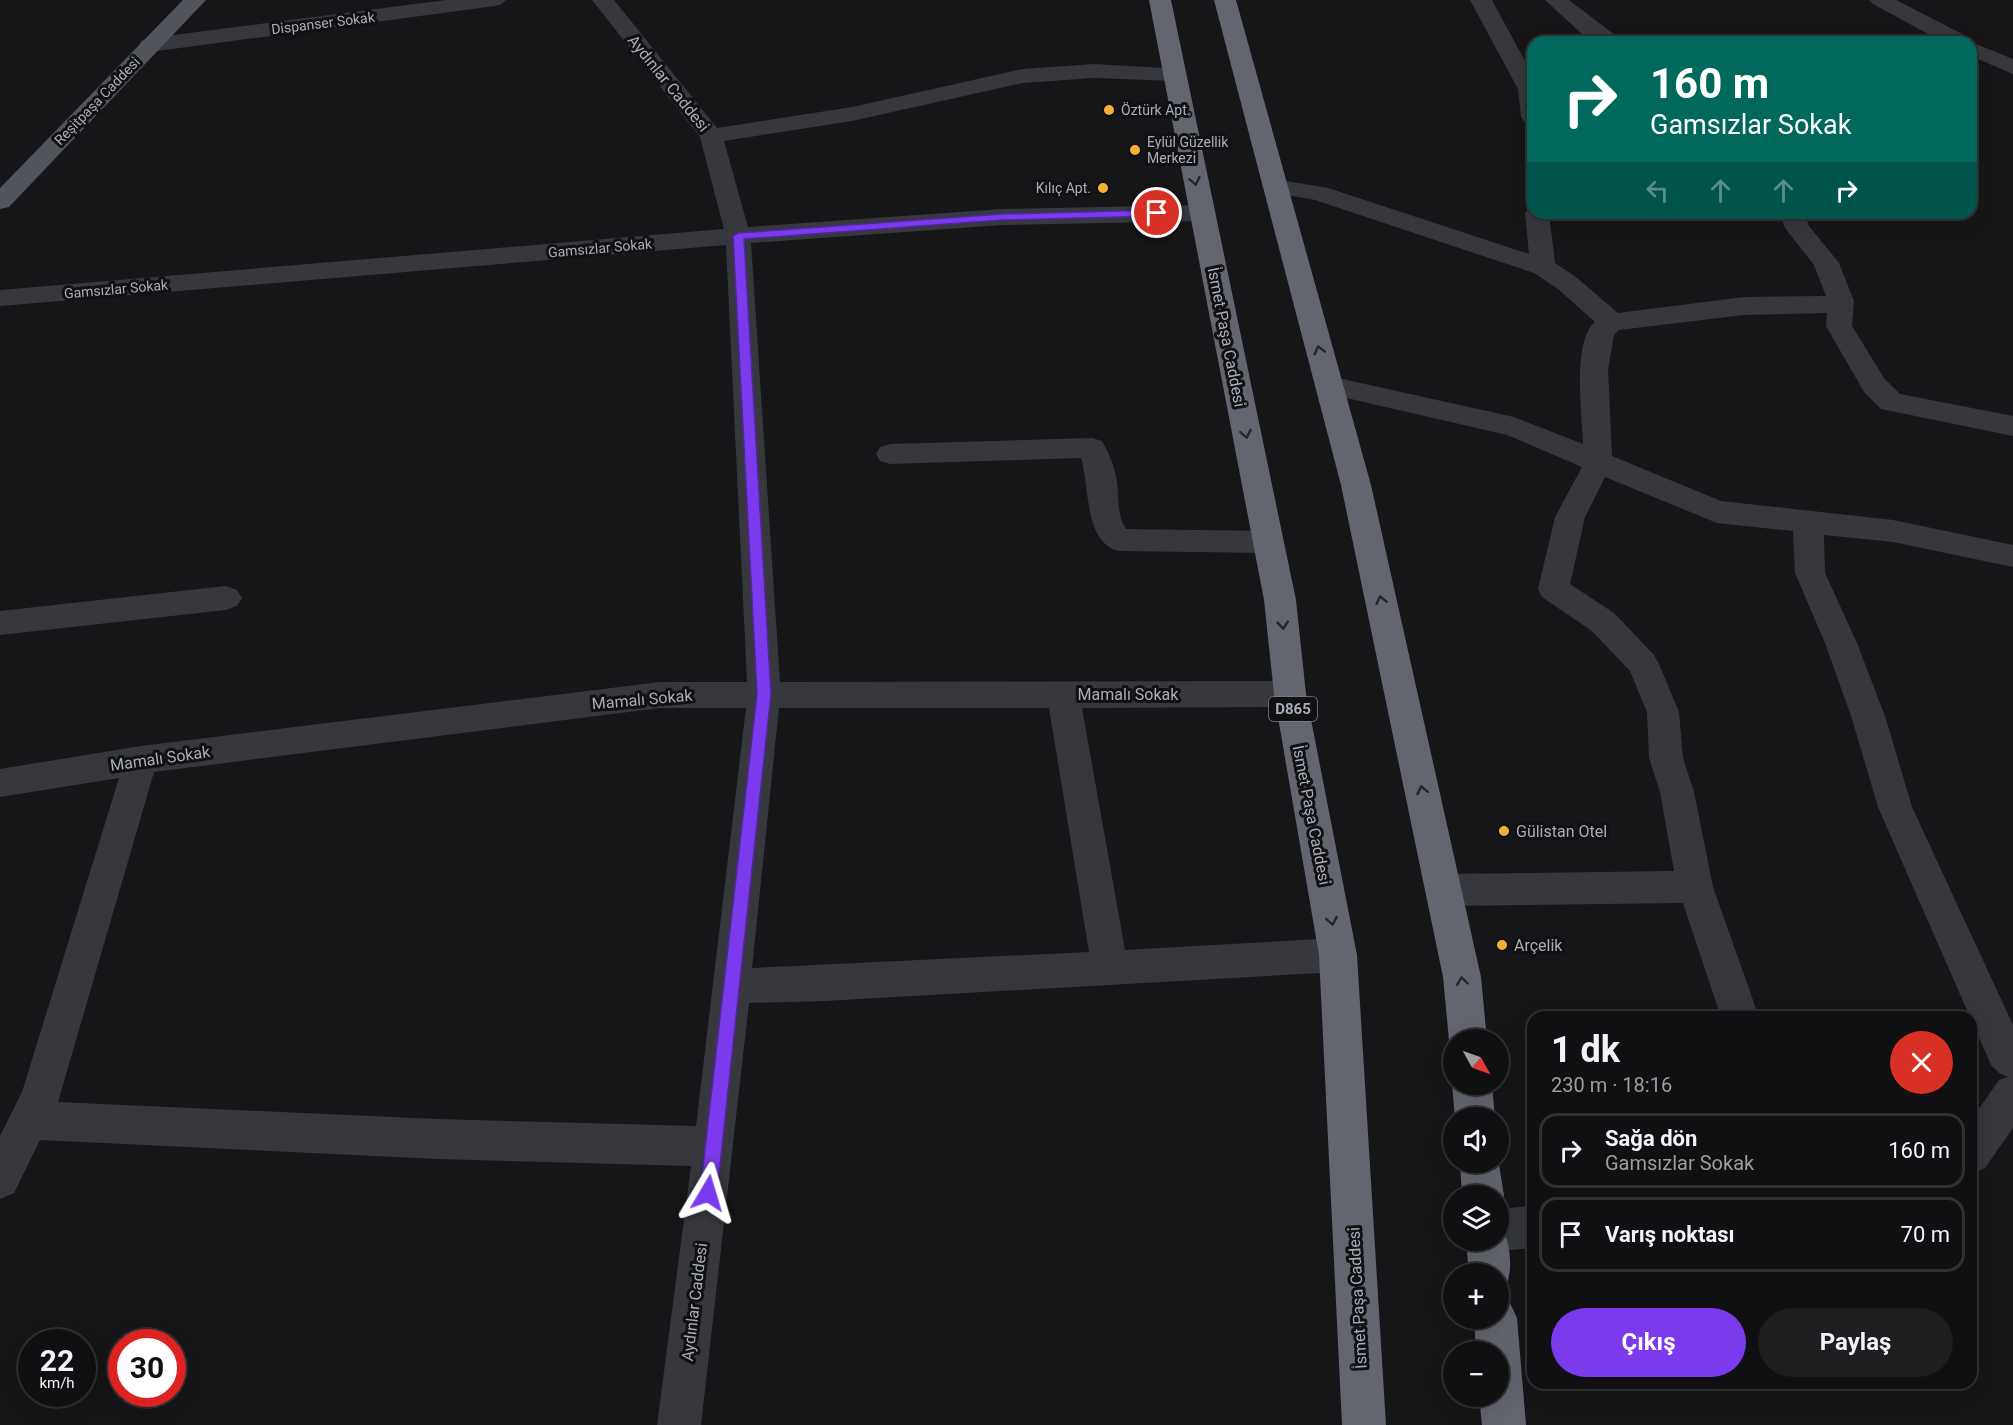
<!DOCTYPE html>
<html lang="tr">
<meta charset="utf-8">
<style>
:root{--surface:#101012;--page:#1e1e20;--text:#f1f3f6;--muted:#9c9d9f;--line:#303032;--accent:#7c3aed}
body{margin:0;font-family:Roboto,sans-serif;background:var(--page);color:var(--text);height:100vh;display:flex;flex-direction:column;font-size:22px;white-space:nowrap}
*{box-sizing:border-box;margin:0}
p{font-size:20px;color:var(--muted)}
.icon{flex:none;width:33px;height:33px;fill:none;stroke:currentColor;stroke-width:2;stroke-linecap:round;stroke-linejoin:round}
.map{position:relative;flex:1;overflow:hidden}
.sheet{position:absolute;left:1527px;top:1011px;width:450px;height:378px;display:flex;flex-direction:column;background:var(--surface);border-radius:18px;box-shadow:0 6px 24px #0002,0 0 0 2px var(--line)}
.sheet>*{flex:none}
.banner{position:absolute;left:1527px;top:36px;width:450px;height:183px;border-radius:18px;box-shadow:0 6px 24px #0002,0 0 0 2px var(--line);background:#00695c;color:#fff;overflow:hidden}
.needle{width:39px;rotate:130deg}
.buttons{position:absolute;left:1443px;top:1029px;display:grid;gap:12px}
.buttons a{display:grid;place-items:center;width:66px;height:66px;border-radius:50%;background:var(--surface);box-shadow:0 6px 24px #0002,0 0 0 2px var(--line);font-size:30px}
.speed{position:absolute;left:18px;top:1329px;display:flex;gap:12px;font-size:30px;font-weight:700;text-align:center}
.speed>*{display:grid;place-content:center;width:78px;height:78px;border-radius:50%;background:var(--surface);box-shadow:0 6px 24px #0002,0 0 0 2px var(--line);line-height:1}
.speed small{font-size:15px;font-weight:400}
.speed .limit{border:9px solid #d22;background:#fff;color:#111}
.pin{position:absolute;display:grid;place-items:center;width:51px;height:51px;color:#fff;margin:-26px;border:3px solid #fff;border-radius:50%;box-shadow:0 2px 6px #0007}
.me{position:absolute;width:66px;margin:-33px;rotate:7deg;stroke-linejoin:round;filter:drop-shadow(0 0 4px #0008)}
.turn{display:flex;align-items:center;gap:21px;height:126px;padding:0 24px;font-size:27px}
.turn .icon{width:78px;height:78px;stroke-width:2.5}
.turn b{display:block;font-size:42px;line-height:51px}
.lanes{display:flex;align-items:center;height:57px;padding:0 24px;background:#0003;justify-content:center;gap:30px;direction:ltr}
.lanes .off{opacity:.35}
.round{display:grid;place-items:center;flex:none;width:63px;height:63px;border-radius:32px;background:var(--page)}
.head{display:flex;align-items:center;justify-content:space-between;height:102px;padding:0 24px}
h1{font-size:36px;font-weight:700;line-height:45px}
.cta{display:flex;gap:12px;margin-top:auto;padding:12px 24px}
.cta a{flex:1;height:69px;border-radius:36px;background:var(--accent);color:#fff;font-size:24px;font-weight:700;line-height:69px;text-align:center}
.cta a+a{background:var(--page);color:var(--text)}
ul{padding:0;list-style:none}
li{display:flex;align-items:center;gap:18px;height:75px;margin:0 12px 9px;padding:0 12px;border:3px solid var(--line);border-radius:18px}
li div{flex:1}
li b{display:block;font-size:22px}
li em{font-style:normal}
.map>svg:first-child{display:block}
</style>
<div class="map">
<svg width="2013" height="1425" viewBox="0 0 2013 1425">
<rect width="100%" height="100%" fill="#161618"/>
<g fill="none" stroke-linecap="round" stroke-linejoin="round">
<path fill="#37383d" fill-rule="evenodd" d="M 446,0 L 506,0 L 502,4 L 495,6 L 150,52 L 142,50 L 139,45 L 142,40 L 150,38 Z
M 592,0 L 614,0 L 717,128 L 852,107 L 1023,69 L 1094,64 L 1181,69 L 1184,74 L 1181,79 L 1173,81 L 1094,78 L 1023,83 L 852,121 L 724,141 L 748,227 L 1002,209 L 1201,205 L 1210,208 L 1213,213 L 1210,218 L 1201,221 L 1002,225 L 751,243 L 780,682 L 1290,681 L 1302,685 L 1306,694 L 1302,703 L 1290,707 L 1082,708 L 1125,950 L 1338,938 L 1351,943 L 1357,955 L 1351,967 L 1338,972 L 825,1001 L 749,1003 L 701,1425 L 657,1425 L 691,1166 L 437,1159 L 40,1140 L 14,1193 L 0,1199 L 0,1136 L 22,1092 L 119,778 L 0,797 L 0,769 L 141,746 L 660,682 L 747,682 L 726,245 L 0,306 L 0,290 L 724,229 L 700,137 ZM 660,708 L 746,708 L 696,1126 L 437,1119 L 58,1102 L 154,772 ZM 779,708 L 1049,708 L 1089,952 L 752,968 Z
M 1470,0 L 1492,0 L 1533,76 L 1533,124 L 1525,122 L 1521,117 L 1518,89 Z
M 1545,0 L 1569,0 L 1624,42 L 1597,42 L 1582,34 Z
M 1869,0 L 1896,0 L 1968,37 L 1971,42 L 2013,59 L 2013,74 L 1971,56 L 1971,42 L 1943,42 L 1873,4 Z
M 1274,179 L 1328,188 L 1529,254 L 1525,213 L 1533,206 L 1533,213 L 1549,213 L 1555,263 L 1576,277 L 1618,313 L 1744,297 L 1826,296 L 1814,265 L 1785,228 L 1780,213 L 1804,213 L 1809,226 L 1839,263 L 1854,301 L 1852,326 L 1884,378 L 1900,394 L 2013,416 L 2013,436 L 1881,409 L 1864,392 L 1826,326 L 1827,313 L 1744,315 L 1619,330 L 1614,335 L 1608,369 L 1612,456 L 1721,501 L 1893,520 L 2013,545 L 2013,567 L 1893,542 L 1824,535 L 1825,573 L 1857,643 L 1886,719 L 1912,807 L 2013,1025 L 2013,1128 L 1985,1168 L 1971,1174 L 1971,1120 L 1999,1080 L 2008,1077 L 1999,1073 L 1991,1065 L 1878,807 L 1852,719 L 1825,643 L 1795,573 L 1793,531 L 1717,523 L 1605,477 L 1585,517 L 1570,584 L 1614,613 L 1654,655 L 1659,664 L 1679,712 L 1683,758 L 1694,792 L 1713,887 L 1759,1017 L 1721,1017 L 1683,903 L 1444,906 L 1431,901 L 1426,890 L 1431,879 L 1444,874 L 1674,871 L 1660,792 L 1649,758 L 1647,712 L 1630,671 L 1592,631 L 1542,597 L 1538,589 L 1555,517 L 1582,467 L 1507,435 L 1329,394 L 1319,392 L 1315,385 L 1319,378 L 1329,376 L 1514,417 L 1583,444 C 1582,417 1572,340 1595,322 L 1558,289 L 1534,273 L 1315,200 L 1265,191 L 1262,186 L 1265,181 Z
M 1092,438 L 1102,441 C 1109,453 1115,468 1117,482 C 1119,498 1117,516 1126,529 L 1268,531 L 1279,534 L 1283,542 L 1279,550 L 1268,553 L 1118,551 C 1084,541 1090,488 1081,458 L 890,464 L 880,461 L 876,454 L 880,447 L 890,444 Z
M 226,586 L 237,590 L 242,598 L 237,606 L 226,610 L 0,635 L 0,611 Z
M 1533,1206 L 1533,1248 L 1498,1251 L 1483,1245 L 1482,1240 L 1498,1240 L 1498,1209 Z"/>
<path fill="#53555c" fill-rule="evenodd" d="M 183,0 L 206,0 L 9,207 L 0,209 L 0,188 Z"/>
<path fill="#63666e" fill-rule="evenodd" d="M 1149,0 L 1171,0 L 1296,600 L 1306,694 L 1357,955 L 1386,1425 L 1342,1425 L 1319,955 L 1274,694 L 1264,600 Z
M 1214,0 L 1236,0 L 1371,485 L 1481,977 L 1487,1040 L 1454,1040 L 1454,1051 L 1449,1040 L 1443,977 L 1341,485 Z
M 1454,1081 L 1454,1084 L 1492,1084 L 1495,1118 L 1455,1118 L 1452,1084 Z
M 1498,1158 L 1504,1196 L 1498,1208 L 1498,1196 L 1462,1196 L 1460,1162 L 1498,1162 Z
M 1498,1224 L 1502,1225 C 1510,1246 1514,1268 1505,1289 L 1498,1292 L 1498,1274 L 1469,1274 L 1466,1240 L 1498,1240 Z
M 1498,1298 L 1510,1303 L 1517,1318 L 1526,1425 L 1482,1425 L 1479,1396 L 1498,1396 L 1498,1352 L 1476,1352 L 1474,1318 L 1498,1318 Z"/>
</g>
<defs><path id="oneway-chevron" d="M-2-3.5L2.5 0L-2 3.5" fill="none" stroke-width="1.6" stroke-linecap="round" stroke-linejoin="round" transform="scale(1.5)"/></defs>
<g stroke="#26262a">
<use href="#oneway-chevron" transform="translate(1195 181) rotate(78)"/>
<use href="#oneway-chevron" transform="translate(1319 350) rotate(-105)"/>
<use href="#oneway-chevron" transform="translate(1246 434) rotate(79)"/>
<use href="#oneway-chevron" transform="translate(1381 600) rotate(-102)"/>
<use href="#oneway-chevron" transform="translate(1283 625) rotate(84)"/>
<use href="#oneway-chevron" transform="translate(1422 790) rotate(-102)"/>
<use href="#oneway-chevron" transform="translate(1332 921) rotate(79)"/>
<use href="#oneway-chevron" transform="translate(1462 981) rotate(-97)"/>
</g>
<path fill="#7c3aed" stroke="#51269a" stroke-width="1.5" d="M 1157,210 L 1162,213 L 1161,216 L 1002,220 L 744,239 L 771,694 L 717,1193 L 714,1199 L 708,1202 L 702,1199 L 700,1193 L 757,694 L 733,236 L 738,233 L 1002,214 Z"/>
<g fill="#f2b134" stroke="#111113" stroke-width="2">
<circle cx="1109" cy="110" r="6"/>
<circle cx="1135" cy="150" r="6"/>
<circle cx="1103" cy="188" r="6"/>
<circle cx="1504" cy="831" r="6"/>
<circle cx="1502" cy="945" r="6"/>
</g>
<g text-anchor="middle" stroke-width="6" stroke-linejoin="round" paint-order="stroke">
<g font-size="14" fill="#a8adb8" stroke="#111113">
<text transform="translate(323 23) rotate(-7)" y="5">Dispanser Sokak</text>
<text transform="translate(97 101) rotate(-46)" y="5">Reşitpaşa Caddesi</text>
<text transform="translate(600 248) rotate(-5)" y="5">Gamsızlar Sokak</text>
<text transform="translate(116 289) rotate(-5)" y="5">Gamsızlar Sokak</text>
</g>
<g font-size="14" fill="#a8adb8" stroke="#111113" text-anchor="start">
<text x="1121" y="115">Öztürk Apt.</text>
<text x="1147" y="147">Eylül Güzellik<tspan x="1147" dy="16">Merkezi</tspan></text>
<text x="1091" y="193" text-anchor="end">Kılıç Apt.</text>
</g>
<rect fill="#111113" stroke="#7b7e86" stroke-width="1.5" x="1269" y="697" width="48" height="24" rx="4.5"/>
<g font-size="15" font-weight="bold" fill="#a8adb8">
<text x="1293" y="714">D865</text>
</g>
<g font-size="16" fill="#a8adb8" stroke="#111113">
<text transform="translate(669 83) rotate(51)" y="6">Aydınlar Caddesi</text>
<text transform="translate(1227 337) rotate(79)" y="6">İsmet Paşa Caddesi</text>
<text x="1128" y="700">Mamalı Sokak</text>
<text transform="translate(642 699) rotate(-5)" y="6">Mamalı Sokak</text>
<text transform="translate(160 758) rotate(-8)" y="6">Mamalı Sokak</text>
<text transform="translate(1312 815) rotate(79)" y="6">İsmet Paşa Caddesi</text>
<text transform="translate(1357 1298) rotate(-93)" y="6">İsmet Paşa Caddesi</text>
<text transform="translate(694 1302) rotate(-83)" y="6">Aydınlar Caddesi</text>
</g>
<g font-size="16" fill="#a8adb8" stroke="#111113" text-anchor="start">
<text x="1516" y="837">Gülistan Otel</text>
<text x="1514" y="951">Arçelik</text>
</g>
</g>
</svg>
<div class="buttons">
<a><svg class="needle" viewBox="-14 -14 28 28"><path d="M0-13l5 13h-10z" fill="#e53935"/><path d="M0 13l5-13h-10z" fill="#9c9d9f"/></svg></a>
<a><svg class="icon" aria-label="sound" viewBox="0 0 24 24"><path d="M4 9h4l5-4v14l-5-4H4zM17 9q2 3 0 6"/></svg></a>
<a><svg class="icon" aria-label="layers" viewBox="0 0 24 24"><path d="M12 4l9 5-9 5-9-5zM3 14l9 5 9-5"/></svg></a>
<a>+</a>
<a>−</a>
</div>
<div class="speed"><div>22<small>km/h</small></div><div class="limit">30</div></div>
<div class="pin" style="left:1157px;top:213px;background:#d93025"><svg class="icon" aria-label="arrive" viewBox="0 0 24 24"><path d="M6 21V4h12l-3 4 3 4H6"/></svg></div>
<svg class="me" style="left:708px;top:1193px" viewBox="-20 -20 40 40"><path d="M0-17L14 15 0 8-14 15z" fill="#7c3aed" stroke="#fff" stroke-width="4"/></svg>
<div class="banner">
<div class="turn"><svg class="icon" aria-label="right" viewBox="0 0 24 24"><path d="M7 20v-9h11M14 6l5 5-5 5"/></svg><div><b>160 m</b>Gamsızlar Sokak</div></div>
<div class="lanes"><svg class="icon off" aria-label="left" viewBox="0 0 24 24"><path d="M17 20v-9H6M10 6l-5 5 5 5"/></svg><svg class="icon off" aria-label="ahead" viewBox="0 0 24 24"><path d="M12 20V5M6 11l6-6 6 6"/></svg><svg class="icon off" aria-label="ahead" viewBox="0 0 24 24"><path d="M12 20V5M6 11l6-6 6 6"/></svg><svg class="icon" aria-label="right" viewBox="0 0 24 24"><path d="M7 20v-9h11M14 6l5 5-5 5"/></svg></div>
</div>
<section class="sheet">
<div class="head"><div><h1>1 dk</h1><p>230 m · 18:16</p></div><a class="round" style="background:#d93025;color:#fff"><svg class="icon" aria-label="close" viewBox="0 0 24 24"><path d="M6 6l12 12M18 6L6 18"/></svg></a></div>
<ul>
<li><svg class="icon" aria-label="right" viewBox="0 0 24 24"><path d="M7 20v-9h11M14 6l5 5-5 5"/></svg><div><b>Sağa dön</b><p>Gamsızlar Sokak</p></div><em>160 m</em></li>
<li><svg class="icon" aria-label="arrive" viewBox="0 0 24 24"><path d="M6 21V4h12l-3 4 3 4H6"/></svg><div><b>Varış noktası</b></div><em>70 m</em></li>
</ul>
<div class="cta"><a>Çıkış</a><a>Paylaş</a></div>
</section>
</div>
